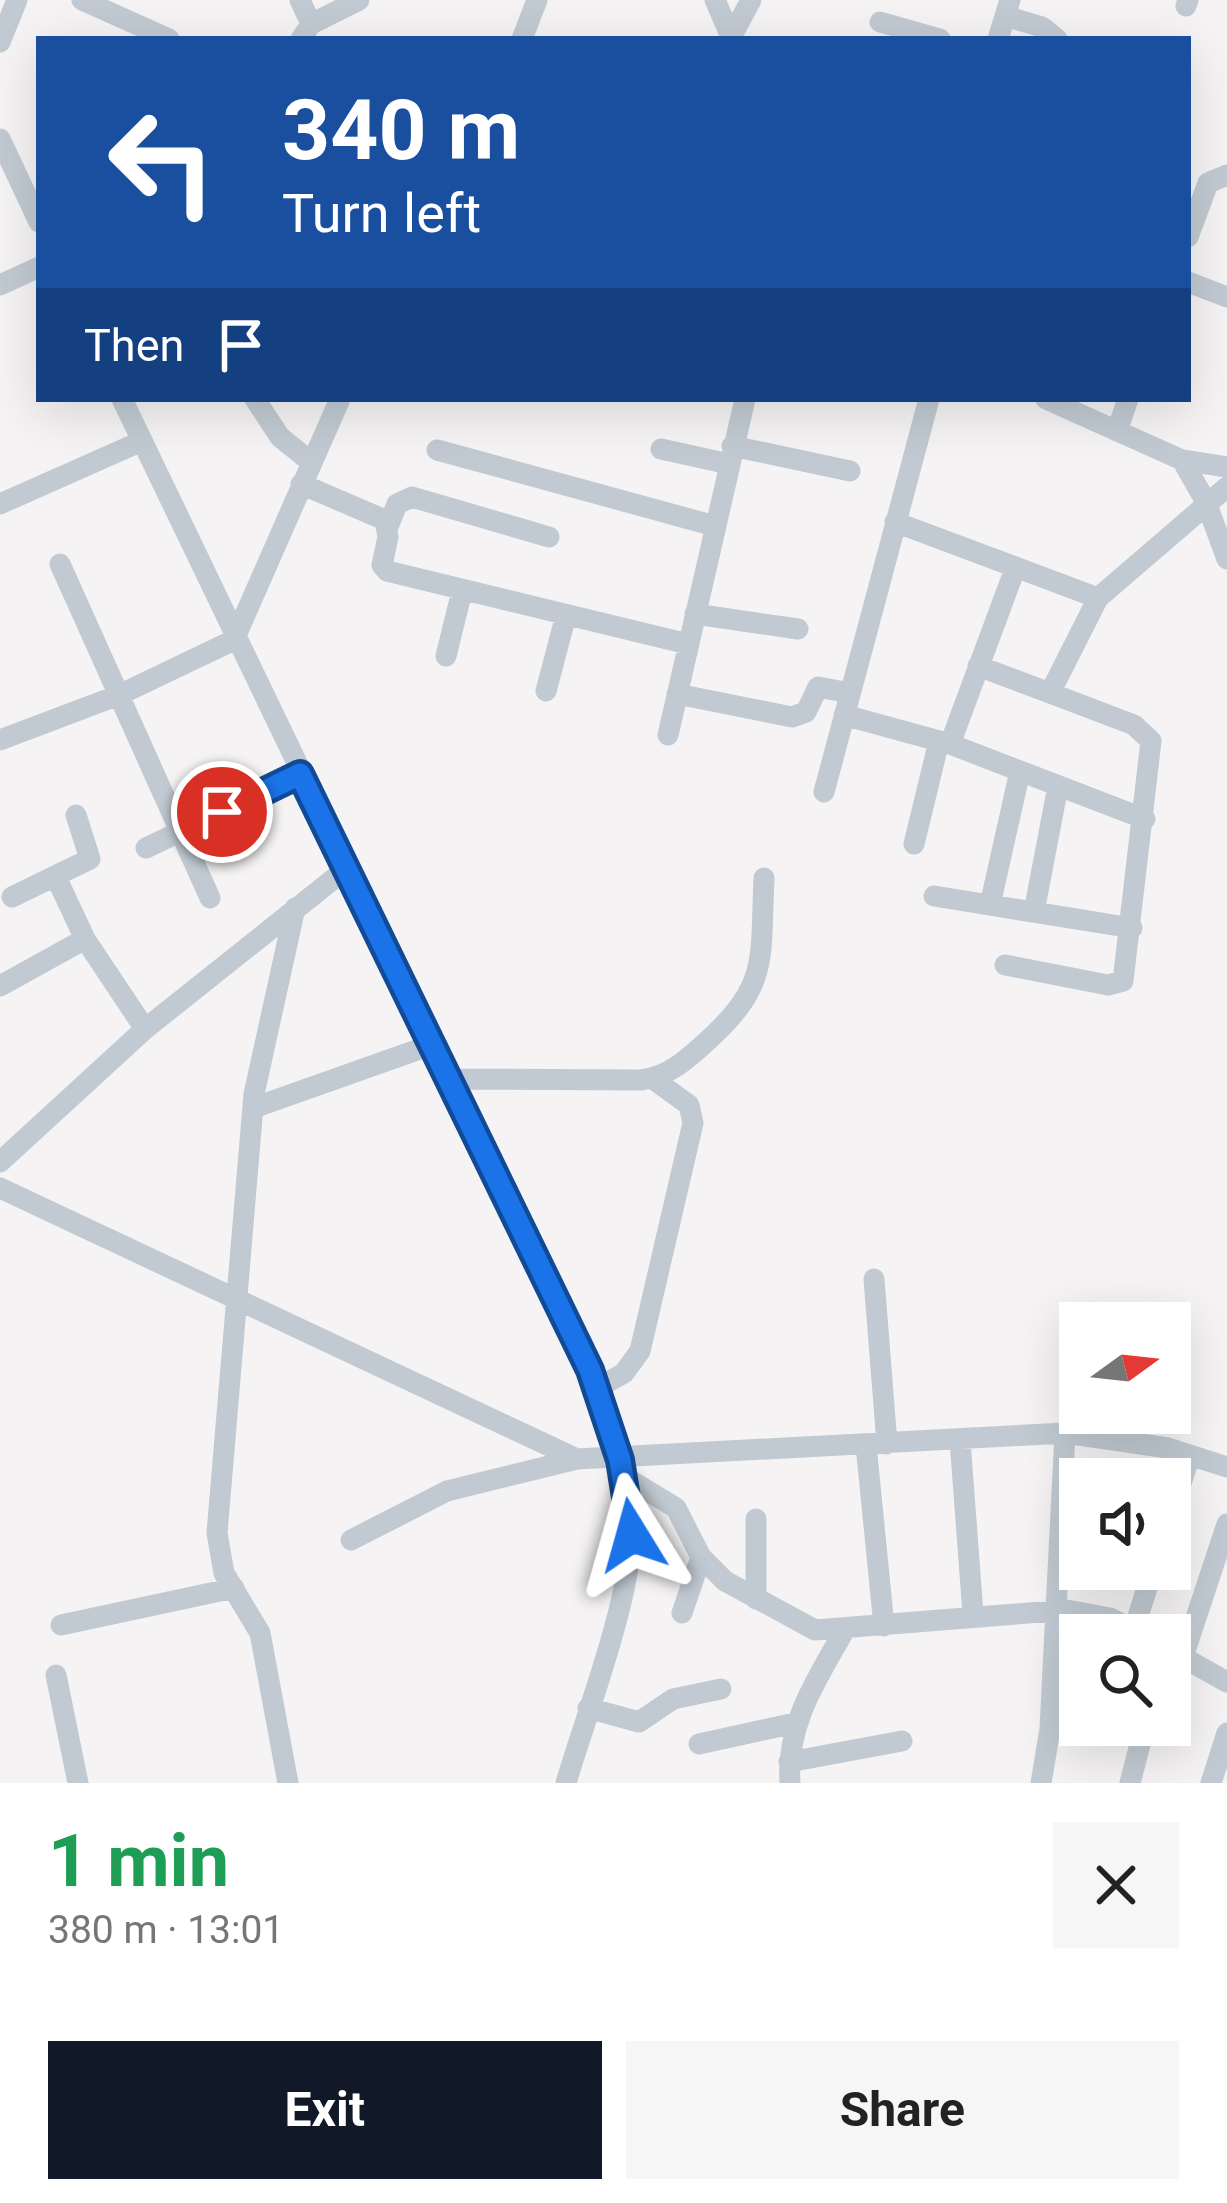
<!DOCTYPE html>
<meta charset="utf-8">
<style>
:root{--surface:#fff;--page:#f6f6f6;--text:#222;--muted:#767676;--accent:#111827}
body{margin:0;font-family:Roboto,sans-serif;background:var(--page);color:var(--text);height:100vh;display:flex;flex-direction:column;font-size:45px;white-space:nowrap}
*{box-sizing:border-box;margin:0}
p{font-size:39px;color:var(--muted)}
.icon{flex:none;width:66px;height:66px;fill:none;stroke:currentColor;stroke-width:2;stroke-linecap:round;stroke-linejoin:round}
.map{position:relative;height:1783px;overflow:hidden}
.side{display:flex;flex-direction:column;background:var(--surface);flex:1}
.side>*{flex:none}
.guide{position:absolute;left:36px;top:36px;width:1155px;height:366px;border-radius:0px;box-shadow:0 12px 48px #0002;background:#1a4fa0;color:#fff;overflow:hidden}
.needle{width:78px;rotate:75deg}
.tools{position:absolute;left:1059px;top:1302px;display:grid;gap:24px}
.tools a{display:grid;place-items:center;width:132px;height:132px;border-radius:0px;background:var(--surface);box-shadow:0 12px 48px #0002;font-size:60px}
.pin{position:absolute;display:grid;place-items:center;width:102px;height:102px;color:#fff;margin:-51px;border:6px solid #fff;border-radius:50%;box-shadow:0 3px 12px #0007}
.me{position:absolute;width:132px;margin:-66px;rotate:352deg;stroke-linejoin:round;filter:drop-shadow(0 0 9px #0008)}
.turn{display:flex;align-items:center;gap:42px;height:252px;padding:0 48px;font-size:54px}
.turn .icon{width:156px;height:156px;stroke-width:2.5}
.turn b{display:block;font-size:84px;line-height:102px}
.then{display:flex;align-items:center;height:114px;padding:0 48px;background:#0003;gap:24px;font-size:45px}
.round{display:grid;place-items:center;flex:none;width:126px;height:126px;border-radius:0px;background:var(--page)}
.headline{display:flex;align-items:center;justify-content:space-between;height:204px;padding:0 48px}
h1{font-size:72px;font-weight:700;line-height:90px;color:#1e9e55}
.cta{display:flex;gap:24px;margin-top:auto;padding:24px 48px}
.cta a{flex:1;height:138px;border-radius:0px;background:var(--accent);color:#fff;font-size:48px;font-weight:700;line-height:138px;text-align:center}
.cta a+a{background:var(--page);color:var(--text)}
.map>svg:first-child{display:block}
</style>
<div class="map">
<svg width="1227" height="1783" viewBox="0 0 1227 1783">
<rect width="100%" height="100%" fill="#f5f3f3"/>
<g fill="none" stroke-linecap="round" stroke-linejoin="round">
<path stroke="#c1cad2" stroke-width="21" d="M 82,0 L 169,39
M 300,0 L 311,24
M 715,0 L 732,39
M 1186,6 L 1188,0
M 1005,16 L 1042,27 L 1057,39
M 880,22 L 940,39
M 301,39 L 311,24 L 359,0
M 522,39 L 537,0
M 730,39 L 751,0
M 998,39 L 1010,0
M 0,42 L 17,0
M 0,139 L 39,222
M 1188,237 L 1208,183 L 1227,175
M 1188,282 L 1227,297
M 0,285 L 39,267
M 122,399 L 589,1370 C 604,1414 623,1458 630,1504 C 642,1575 587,1710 566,1783
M 255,399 L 280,437 L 311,462
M 1046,399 L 1182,460 L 1206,502 L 1227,559
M 1117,431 L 1128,399
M 732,446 L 850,471
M 661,449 L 729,464
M 437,450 L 715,526
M 1182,460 L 1227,467
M 301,484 L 385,520 L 388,537 L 382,565 L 387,571 L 688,644
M 0,504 L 142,441
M 895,522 L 1098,598
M 388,527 L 397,504 L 412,497 L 549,537
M 60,564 L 210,898
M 695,614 L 798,629
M 446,656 L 462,591
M 978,666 L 1050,693
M 546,691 L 565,619
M 677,694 L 792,717 L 806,712 L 818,687 L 850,693
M 844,715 L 950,744 L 1145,819
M 668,735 L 745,399
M 0,740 L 119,695 L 234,640 L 340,399
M 950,744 L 1015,569
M 824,792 L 929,399
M 914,844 L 939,741
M 146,848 L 300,774
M 56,877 L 85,939 L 145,1029
M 934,896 L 1132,928
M 12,897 L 90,859 L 76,815
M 990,905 L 1020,771
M 1034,912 L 1058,786
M 1005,965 L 1108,985 L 1123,981 L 1151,741 L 1134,725 L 1050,693 L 1098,598 L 1227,487
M 0,986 L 85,939
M 448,1079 L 641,1080 C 668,1076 684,1062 704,1044 C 770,985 760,961 764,878
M 253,1108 L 431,1045
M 0,1162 L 145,1029 L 346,869
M 0,1188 L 577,1459 L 1065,1433 L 1168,1448 L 1227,1467
M 874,1279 L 887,1444
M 596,1389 L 624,1373 L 640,1351 L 693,1123 L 689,1105 L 653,1079
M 960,1440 L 973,1614
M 866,1445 L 884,1626
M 625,1477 L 676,1508 L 701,1557 L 725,1581 L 815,1630 L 1067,1610 L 1110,1618 L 1145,1635
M 1170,1518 L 1190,1455
M 756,1519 L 756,1599
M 351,1540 L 447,1491 L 577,1459
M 682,1613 L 701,1557
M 61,1625 L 234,1588
M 1134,1629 L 1153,1569
M 1170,1650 L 1227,1682
M 1183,1657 L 1227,1524
M 56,1675 L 78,1783
M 588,1708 L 639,1722 L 673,1699 L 721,1689
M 699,1744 L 795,1723
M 789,1762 L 902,1741
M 288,1783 L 260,1633 L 224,1573 L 217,1533 L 254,1094 L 295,908
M 790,1783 C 786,1724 816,1681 844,1631
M 1041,1783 L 1050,1729 L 1065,1433
M 1130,1783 L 1145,1725
M 1211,1783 L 1227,1733"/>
</g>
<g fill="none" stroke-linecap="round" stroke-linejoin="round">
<g stroke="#114b97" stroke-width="30">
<path id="route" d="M 222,812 L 300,774 L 590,1370 L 620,1460 L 632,1535"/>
</g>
<use href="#route" stroke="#1a73e8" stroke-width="21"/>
</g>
</svg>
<div class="tools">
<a><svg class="needle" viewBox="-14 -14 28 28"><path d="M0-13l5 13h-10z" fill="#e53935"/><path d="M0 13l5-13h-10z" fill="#767676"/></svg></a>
<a><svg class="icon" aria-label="sound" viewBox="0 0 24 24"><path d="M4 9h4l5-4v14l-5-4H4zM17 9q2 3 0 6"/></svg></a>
<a><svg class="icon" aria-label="search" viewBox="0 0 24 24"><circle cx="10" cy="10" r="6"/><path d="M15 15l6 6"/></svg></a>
</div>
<div class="pin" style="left:222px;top:812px;background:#d93025"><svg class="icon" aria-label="arrive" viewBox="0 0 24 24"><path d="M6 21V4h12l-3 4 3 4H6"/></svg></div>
<svg class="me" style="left:632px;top:1535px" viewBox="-20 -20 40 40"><path d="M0-17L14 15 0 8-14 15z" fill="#1a73e8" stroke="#fff" stroke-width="4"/></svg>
<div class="guide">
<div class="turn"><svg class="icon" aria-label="left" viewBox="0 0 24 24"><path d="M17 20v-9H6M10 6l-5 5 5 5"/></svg><div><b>340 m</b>Turn left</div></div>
<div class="then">Then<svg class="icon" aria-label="arrive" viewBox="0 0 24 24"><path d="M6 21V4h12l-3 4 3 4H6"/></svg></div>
</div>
</div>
<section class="side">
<div class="headline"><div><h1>1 min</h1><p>380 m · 13:01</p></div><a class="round"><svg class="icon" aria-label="close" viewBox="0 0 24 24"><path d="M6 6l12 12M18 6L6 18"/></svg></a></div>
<div class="cta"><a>Exit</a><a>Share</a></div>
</section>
